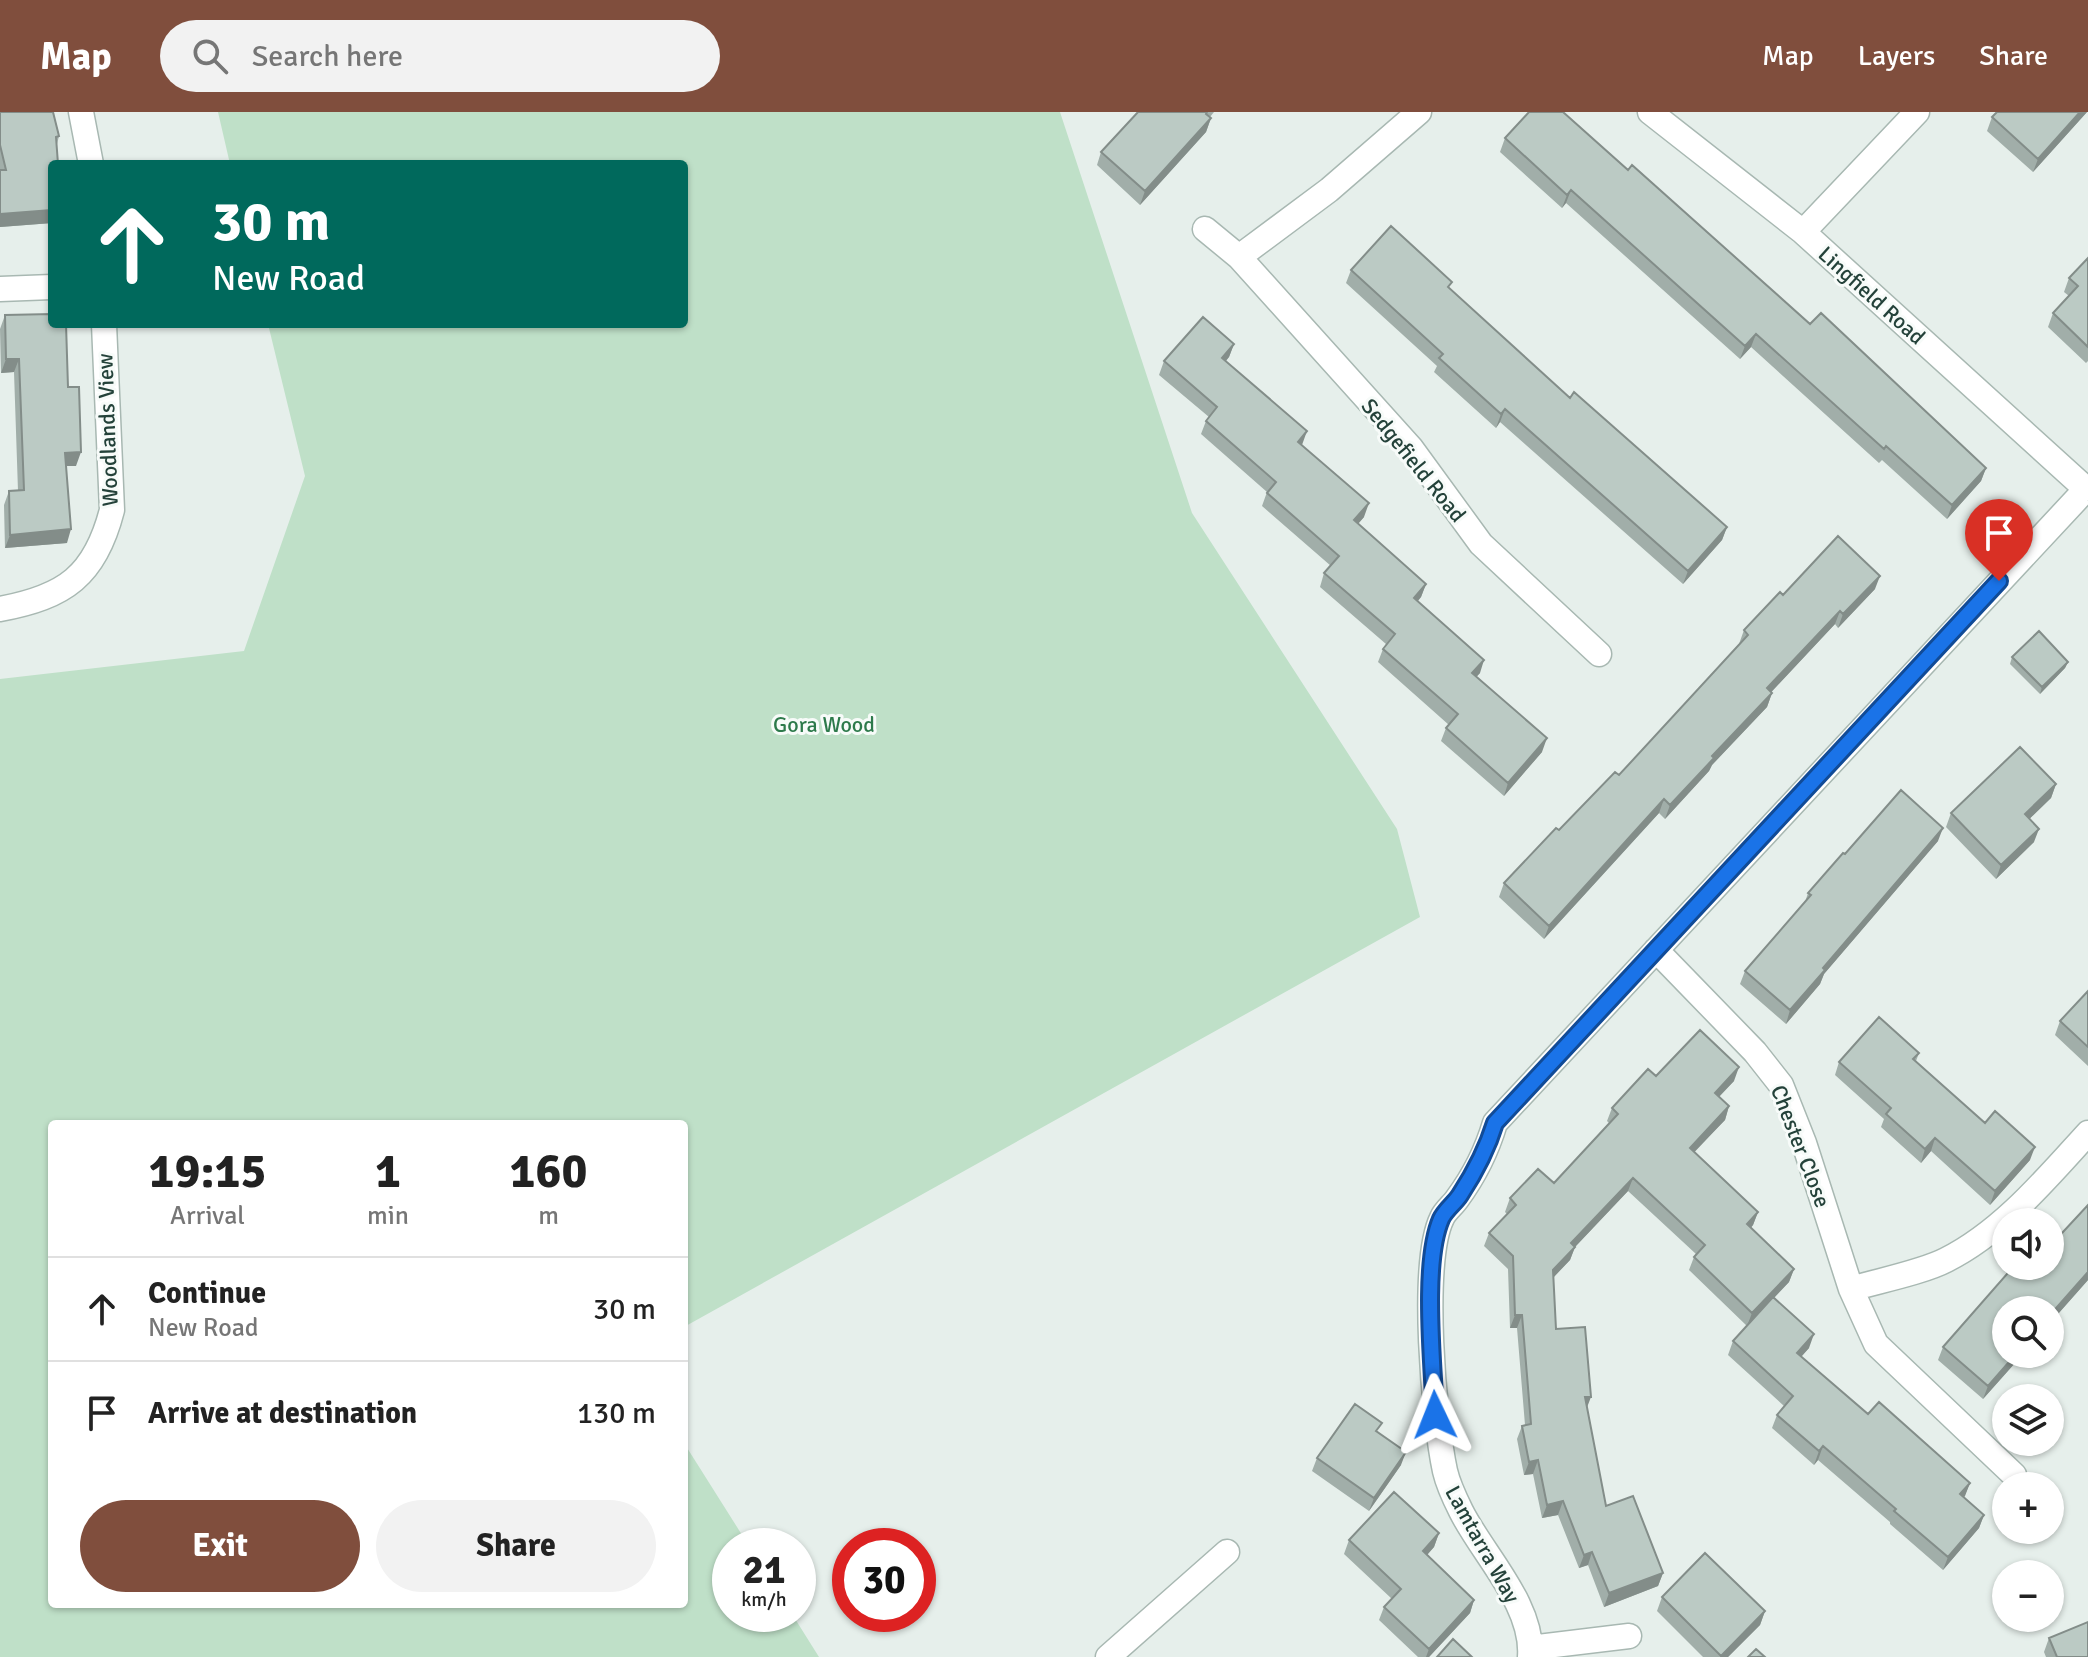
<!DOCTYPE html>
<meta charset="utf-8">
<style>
:root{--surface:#fff;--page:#f2f2f2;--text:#222;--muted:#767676;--line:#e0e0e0;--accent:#804e3d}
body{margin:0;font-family:Signika,sans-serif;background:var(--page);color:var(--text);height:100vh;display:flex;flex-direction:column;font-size:30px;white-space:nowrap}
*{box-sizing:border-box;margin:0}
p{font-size:26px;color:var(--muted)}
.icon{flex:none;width:44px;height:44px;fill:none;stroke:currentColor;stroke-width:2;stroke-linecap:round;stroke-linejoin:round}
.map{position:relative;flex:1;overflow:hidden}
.details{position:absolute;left:48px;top:1008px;width:640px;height:488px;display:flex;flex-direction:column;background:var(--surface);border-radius:8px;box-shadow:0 2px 6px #0004}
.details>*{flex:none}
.banner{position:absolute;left:48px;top:48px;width:640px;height:168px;border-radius:8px;box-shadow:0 2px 6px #0004;background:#00695c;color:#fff;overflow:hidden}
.controls{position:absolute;left:1992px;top:1096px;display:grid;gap:16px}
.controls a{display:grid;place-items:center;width:72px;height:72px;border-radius:50%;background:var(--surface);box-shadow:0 2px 6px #0004;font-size:40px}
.speed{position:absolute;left:712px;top:1416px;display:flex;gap:16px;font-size:40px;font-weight:700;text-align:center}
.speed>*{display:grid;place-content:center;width:104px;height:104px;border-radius:50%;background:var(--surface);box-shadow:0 2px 6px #0004;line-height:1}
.speed small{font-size:20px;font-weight:400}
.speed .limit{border:12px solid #d22;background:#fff;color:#111}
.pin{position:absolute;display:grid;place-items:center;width:68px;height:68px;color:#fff;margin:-82px -34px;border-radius:50% 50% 50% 0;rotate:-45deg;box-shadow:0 0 8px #0007}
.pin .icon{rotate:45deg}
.me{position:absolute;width:88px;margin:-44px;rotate:358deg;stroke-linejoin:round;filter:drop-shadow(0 0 6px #0008)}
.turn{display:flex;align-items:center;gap:28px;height:168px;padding:0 32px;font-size:36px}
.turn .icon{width:104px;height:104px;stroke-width:2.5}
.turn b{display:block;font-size:56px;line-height:68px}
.eta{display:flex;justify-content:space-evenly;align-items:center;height:136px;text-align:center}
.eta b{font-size:48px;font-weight:700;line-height:56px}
.button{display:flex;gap:16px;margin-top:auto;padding:16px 32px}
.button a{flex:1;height:92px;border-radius:48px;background:var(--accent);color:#fff;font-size:32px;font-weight:700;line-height:92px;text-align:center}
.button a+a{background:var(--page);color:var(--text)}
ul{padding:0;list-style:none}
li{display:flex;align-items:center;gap:24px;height:104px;padding:0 32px;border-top:2px solid var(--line)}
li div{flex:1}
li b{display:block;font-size:30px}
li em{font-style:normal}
header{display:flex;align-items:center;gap:48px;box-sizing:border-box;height:112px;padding:0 40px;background:var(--accent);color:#fff}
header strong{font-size:38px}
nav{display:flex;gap:44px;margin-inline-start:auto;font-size:28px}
.search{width:560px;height:72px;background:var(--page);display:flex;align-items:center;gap:20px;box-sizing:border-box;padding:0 28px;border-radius:44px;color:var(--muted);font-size:30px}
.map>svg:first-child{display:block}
</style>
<header>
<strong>Map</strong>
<div class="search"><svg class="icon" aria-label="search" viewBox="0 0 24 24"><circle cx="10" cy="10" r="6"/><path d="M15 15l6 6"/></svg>Search here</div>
<nav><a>Map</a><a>Layers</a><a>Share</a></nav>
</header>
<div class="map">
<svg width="2088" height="1545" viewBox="0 0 2088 1545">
<rect width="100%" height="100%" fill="#e6efeb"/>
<path fill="#bfe0c8" d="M 218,0 L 1060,0 L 1192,401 L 1397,717 L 1420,805 L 684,1215 L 684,1012 L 52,1012 L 52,1492 L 684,1492 L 684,1331 L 749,1434 L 730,1434 L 730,1502 L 792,1502 L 819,1545 L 0,1545 L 0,567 L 244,539 L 305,364 L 268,212 L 684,212 L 684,52 L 230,52 Z"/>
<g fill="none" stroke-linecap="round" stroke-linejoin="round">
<g stroke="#a8b8b2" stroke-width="27">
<path id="minor" d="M 81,0 L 91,52
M 1419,0 L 1329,78 L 1239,145 L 1411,336 L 1481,432 L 1599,542
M 1650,0 L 1803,120 L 2086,377
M 1205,117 L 1239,145
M 1803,120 L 1917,0
M 0,177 L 52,175
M 0,497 C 65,485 95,464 112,398 L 104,212
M 1656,838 L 1755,940 L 1781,973 L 1804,1031 L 1851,1177 L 1876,1232 L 2014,1363
M 1851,1177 C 1878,1169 1923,1160 1946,1148 C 2002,1120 2046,1067 2088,1021
M 1530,1536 L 1629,1524
M 1108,1545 L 1227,1440
M 1530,1545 C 1534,1493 1483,1443 1461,1399 C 1455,1387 1448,1372 1445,1359 C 1434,1308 1420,1150 1442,1106 C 1445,1099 1453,1093 1457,1087 C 1474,1064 1487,1038 1495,1011 L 2088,375"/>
</g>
<use href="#minor" stroke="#fff" stroke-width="24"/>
</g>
<path fill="#a1aea9" d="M 0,0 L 59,24 L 52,52 L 52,111 L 0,115 Z
M 1138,0 L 1214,0 L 1210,5 L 1211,6 L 1206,20 L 1140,93 L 1097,53 L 1101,40 Z
M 1997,0 L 2087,0 L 2033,60 L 1987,19 L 1992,5 Z
M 1505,26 L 1628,58 L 1810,212 L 1986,356 L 1981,369 L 1947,407 L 1882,348 L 1879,351 L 1751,235 L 1740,247 L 1566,91 L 1562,96 L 1500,40 Z
M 2088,146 L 2088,249 L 2086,251 L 2048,215 L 2053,201 L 2069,184 L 2064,180 L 2069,166 Z
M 1351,158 L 1450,177 L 1570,286 L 1727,415 L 1722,428 L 1683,472 L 1500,310 L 1496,316 L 1434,260 L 1437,254 L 1346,171 Z
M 5,203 L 68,275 L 76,354 L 66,354 L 67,431 L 5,436 L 4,393 L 9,379 L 18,379 L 14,260 L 1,261 L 0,217 Z
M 1234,232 L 1229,245 L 1226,249 L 1302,333 L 1364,405 L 1358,412 L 1426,472 L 1421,485 L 1418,489 L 1480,561 L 1476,565 L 1542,640 L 1504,684 L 1441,629 L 1446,616 L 1449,613 L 1378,550 L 1383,537 L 1386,532 L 1320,475 L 1324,461 L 1331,454 L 1262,394 L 1267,380 L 1201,322 L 1206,309 L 1209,305 L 1159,263 L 1164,249 Z
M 1875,477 L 1838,516 L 1835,512 L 1771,580 L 1772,581 L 1767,595 L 1712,653 L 1709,659 L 1665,707 L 1659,701 L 1544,827 L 1499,785 L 1504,771 L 1559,718 L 1619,663 L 1739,532 L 1744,518 L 1783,483 Z
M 2012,545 L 2068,550 L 2065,556 L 2040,582 L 2010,552 Z
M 2056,672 L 2051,686 L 2029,707 L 2034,730 L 1996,767 L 1946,715 L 1951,701 Z
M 1938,729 L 1824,862 L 1820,872 L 1786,912 L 1740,872 L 1745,859 L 1805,790 L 1808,781 L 1845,742 Z
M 2088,879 L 2088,954 L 2055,923 L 2060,909 Z
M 1919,941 L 1916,949 L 1985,1011 L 2030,1048 L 1990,1093 L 1931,1039 L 1921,1051 L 1881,1015 L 1884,1007 L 1835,963 L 1839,950 Z
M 1656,964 L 1734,969 L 1719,985 L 1729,994 L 1725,1008 L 1694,1039 L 1758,1100 L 1753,1113 L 1751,1116 L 1794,1157 L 1789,1170 L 1774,1186 L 1809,1236 L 1801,1245 L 1868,1302 L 1970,1371 L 1964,1385 L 1984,1403 L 1979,1416 L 1943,1458 L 1890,1412 L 1890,1410 L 1818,1348 L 1814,1353 L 1772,1316 L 1777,1303 L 1784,1294 L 1728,1243 L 1733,1229 L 1747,1214 L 1689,1158 L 1694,1145 L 1696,1142 L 1628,1079 L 1575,1135 L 1570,1148 L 1553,1166 L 1556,1217 L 1587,1295 L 1606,1394 L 1663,1461 L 1658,1474 L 1604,1495 L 1588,1453 L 1579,1456 L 1558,1403 L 1542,1406 L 1533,1362 L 1524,1363 L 1517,1327 L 1522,1314 L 1525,1313 L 1517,1216 L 1510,1216 L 1508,1157 L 1484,1134 L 1489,1121 L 1507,1102 L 1505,1100 L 1510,1086 L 1554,1071 L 1609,1011 L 1607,1009 L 1612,996 Z
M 2088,1093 L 2088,1168 L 2050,1211 L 2006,1242 L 2023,1242 L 1983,1287 L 1938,1248 L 1943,1235 L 2050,1154 Z
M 1378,1320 L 1401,1353 L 1369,1399 L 1312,1359 L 1317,1346 Z
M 1439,1421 L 1434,1435 L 1427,1443 L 1474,1488 L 1470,1501 L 1429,1545 L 1418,1545 L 1379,1508 L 1384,1495 L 1392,1487 L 1344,1442 L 1349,1428 Z
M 1662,1485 L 1765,1499 L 1760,1513 L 1728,1545 L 1703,1545 L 1657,1499 Z
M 2049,1526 L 2088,1545 L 2046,1545 L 2044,1540 Z"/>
<path fill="#838d89" d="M 2080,0 L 2087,0 L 2033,60 L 2038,47 Z
M 1211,6 L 1206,20 L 1140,93 L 1145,79 Z
M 1571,78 L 1566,91 L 1562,96 L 1567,83 Z
M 52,98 L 52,111 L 0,115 L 0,102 Z
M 1756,222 L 1751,235 L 1740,247 L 1745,234 Z
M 1234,232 L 1229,245 L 1217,259 L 1222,246 Z
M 6,247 L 19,247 L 14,260 L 1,261 Z
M 1505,297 L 1500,310 L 1496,316 L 1501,302 Z
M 1307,319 L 1302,333 L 1298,330 Z
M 81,340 L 76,354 L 60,354 L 65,341 Z
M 1986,356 L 1981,369 L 1947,407 L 1952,393 Z
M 1369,391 L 1364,405 L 1349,422 L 1354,408 Z
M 1727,415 L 1722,428 L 1683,472 L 1688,459 Z
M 71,417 L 67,431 L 5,436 L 10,423 Z
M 1880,464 L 1875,477 L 1838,516 L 1843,502 Z
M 1426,472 L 1421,485 L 1409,499 L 1414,486 Z
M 1840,499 L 1835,512 L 1762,590 L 1767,576 Z
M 1484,548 L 1480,561 L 1467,575 L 1472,561 Z
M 2068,550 L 2065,556 L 2040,582 L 2042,575 Z
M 1772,581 L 1767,595 L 1712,653 L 1709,659 L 1665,707 L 1670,693 L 1712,644 Z
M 1547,626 L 1542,640 L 1504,684 L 1508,671 Z
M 2056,672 L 2051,686 L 2020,716 L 2025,702 Z
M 1664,687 L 1659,701 L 1544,827 L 1549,814 Z
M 1943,716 L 1938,729 L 1824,862 L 1820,872 L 1786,912 L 1790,898 L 1823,856 Z
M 2039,717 L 2034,730 L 1996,767 L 2001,753 Z
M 1739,955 L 1734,969 L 1710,994 L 1715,981 Z
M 1729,994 L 1725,1008 L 1686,1049 L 1690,1036 Z
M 1935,1026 L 1931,1039 L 1921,1051 L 1925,1037 Z
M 2035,1035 L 2030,1048 L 1990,1093 L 1995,1079 Z
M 1633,1066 L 1628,1079 L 1575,1135 L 1570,1148 L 1548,1171 L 1553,1158 L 1571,1131 Z
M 1758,1100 L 1753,1113 L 1742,1125 L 1747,1112 Z
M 1794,1157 L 1789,1170 L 1747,1214 L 1752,1201 Z
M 2088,1160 L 2088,1168 L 2050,1211 L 2050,1203 Z
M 1515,1203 L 1522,1203 L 1517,1216 L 1510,1216 Z
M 1814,1222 L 1809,1236 L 1792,1255 L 1797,1241 Z
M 2016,1242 L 2023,1242 L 1983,1287 L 1988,1274 Z
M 1585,1285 L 1591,1285 L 1586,1298 Z
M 1823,1334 L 1818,1348 L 1814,1353 L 1819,1339 Z
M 1406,1340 L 1401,1353 L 1369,1399 L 1374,1386 Z
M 1538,1348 L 1533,1362 L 1524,1363 L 1529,1350 Z
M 1970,1371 L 1965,1384 L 1955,1395 L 1960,1382 Z
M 1563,1389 L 1558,1403 L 1542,1406 L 1547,1393 Z
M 1984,1403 L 1979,1416 L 1943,1458 L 1948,1445 Z
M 1439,1421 L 1434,1435 L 1418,1453 L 1423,1439 Z
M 1592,1440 L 1588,1453 L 1579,1456 L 1584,1443 Z
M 1663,1461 L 1658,1474 L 1604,1495 L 1609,1481 Z
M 1474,1488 L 1470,1501 L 1429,1545 L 1426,1545 L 1429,1537 Z
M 1765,1499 L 1760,1513 L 1728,1545 L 1720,1545 Z"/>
<path fill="#bbcac4" stroke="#838d89" stroke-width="2" d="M 0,0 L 53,0 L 59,24 L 56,25 L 58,52 L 52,52 L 52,98 L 0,102 L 0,58 L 6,58 L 0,33 Z
M 1138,0 L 1207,0 L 1206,2 L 1211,6 L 1145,79 L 1101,40 Z
M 1529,0 L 1563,0 L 1628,58 L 1632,53 L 1810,212 L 1821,201 L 1986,356 L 1952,393 L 1886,334 L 1884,337 L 1756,222 L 1745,234 L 1571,78 L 1567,83 L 1505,26 Z
M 1997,0 L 2080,0 L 2038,47 L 1992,5 Z
M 1391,114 L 1452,170 L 1448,175 L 1570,286 L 1574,280 L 1727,415 L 1688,459 L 1505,297 L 1501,302 L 1439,246 L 1443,242 L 1351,158 Z
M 2088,146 L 2088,235 L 2053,201 L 2078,174 L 2069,166 Z
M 52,202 L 52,212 L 66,212 L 68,275 L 79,275 L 81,340 L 65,341 L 71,417 L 10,423 L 9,379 L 24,378 L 19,247 L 6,247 L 5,203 Z
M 1203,205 L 1234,232 L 1222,246 L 1307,319 L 1298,330 L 1369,391 L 1354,408 L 1426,472 L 1414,486 L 1484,548 L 1472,561 L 1547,626 L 1508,671 L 1446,616 L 1458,602 L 1383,537 L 1395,522 L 1324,461 L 1339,444 L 1267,381 L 1276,370 L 1206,309 L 1217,295 L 1164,249 Z
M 1838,424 L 1880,464 L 1843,502 L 1840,499 L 1767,576 L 1772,581 L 1712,644 L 1714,646 L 1670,693 L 1664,687 L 1549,814 L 1504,771 L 1556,716 L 1559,718 L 1615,660 L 1619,663 L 1748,523 L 1744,518 L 1780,480 L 1783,483 Z
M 2039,519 L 2068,550 L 2042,575 L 2012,545 Z
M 2020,635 L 2056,672 L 2025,702 L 2039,717 L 2001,753 L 1951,701 Z
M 1901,678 L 1943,716 L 1823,856 L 1825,858 L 1790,898 L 1745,859 L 1811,783 L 1808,781 L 1843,741 L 1845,742 Z
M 2088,879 L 2088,935 L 2060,909 Z
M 1879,905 L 1919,941 L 1913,947 L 1985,1011 L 1995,999 L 2035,1035 L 1995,1079 L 1935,1026 L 1925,1037 L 1886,1002 L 1891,996 L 1839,950 Z
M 1700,918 L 1739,955 L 1715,981 L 1729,994 L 1690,1036 L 1758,1100 L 1747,1112 L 1794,1157 L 1752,1201 L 1694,1145 L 1705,1133 L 1633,1066 L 1571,1131 L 1575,1135 L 1553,1158 L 1556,1217 L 1585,1215 L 1591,1285 L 1585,1285 L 1606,1394 L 1633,1384 L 1663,1461 L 1609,1481 L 1592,1440 L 1584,1443 L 1563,1389 L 1547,1393 L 1538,1348 L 1529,1350 L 1522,1314 L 1531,1312 L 1522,1203 L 1515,1203 L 1513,1144 L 1489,1121 L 1516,1093 L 1510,1086 L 1538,1057 L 1554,1071 L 1618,1002 L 1612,996 L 1648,957 L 1656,964 Z
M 2088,1093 L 2088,1160 L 2050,1203 L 2050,1198 L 2006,1198 L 2006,1242 L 2016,1242 L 1988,1274 L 1943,1235 L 2014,1154 L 2050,1154 L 2050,1134 Z
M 1773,1185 L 1814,1222 L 1797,1241 L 1868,1302 L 1879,1290 L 1970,1371 L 1960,1382 L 1984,1403 L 1948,1445 L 1894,1399 L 1896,1397 L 1823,1334 L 1819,1339 L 1777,1303 L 1793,1284 L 1733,1229 Z
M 1355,1292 L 1382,1311 L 1376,1319 L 1406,1340 L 1374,1386 L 1317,1346 Z
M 1394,1380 L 1439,1421 L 1423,1439 L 1474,1488 L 1429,1537 L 1384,1495 L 1401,1477 L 1349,1428 Z
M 1705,1441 L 1765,1499 L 1721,1544 L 1662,1485 Z
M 2088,1510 L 2088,1545 L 2057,1545 L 2049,1526 Z
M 1453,1527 L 1472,1545 L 1437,1545 Z
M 1756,1537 L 1765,1545 L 1748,1545 Z"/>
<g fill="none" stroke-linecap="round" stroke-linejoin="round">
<g stroke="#114b97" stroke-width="20">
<path id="route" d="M 1435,1303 C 1433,1253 1422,1151 1441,1107 C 1445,1098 1455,1091 1460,1083 C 1475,1060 1487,1037 1495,1011 L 1999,469"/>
</g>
<use href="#route" stroke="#1a73e8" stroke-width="14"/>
</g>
<g text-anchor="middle" stroke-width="6" stroke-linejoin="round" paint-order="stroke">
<g font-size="22" fill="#24423a" stroke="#f7fbf9">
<text transform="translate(1872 183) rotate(42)" y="8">Lingfield Road</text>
<text transform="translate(107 318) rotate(-92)" y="8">Woodlands View</text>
<text transform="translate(1414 348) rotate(51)" y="8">Sedgefield Road</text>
<text transform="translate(1801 1034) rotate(69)" y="8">Chester Close</text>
<text transform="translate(1483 1432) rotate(61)" y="8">Lamtarra Way</text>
</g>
<g font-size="22" fill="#2d7a4b" stroke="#f7fbf9">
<text x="824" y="620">Gora Wood</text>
</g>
</g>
</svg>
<div class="controls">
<a><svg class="icon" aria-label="sound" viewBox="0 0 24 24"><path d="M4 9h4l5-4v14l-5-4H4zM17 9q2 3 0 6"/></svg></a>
<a><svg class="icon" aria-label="search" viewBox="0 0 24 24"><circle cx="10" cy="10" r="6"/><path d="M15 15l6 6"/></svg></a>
<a><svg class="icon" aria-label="layers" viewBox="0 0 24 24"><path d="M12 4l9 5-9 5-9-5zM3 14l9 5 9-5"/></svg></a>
<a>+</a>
<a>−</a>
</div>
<div class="speed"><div>21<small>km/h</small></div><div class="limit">30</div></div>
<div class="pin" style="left:1999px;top:469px;background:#d93025"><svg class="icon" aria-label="arrive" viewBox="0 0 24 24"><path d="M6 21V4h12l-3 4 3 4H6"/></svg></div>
<svg class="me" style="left:1435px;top:1303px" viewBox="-20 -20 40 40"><path d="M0-17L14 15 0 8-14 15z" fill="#1a73e8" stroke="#fff" stroke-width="4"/></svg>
<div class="banner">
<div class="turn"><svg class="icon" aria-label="ahead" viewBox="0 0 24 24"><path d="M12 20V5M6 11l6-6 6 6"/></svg><div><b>30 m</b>New Road</div></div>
</div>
<section class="details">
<div class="eta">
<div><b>19:15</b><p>Arrival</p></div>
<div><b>1</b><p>min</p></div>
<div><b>160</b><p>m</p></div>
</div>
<ul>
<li><svg class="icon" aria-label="ahead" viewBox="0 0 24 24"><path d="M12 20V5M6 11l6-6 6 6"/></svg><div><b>Continue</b><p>New Road</p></div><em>30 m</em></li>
<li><svg class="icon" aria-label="arrive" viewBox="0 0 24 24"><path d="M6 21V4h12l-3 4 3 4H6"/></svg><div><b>Arrive at destination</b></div><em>130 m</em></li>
</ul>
<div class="button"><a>Exit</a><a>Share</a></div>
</section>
</div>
